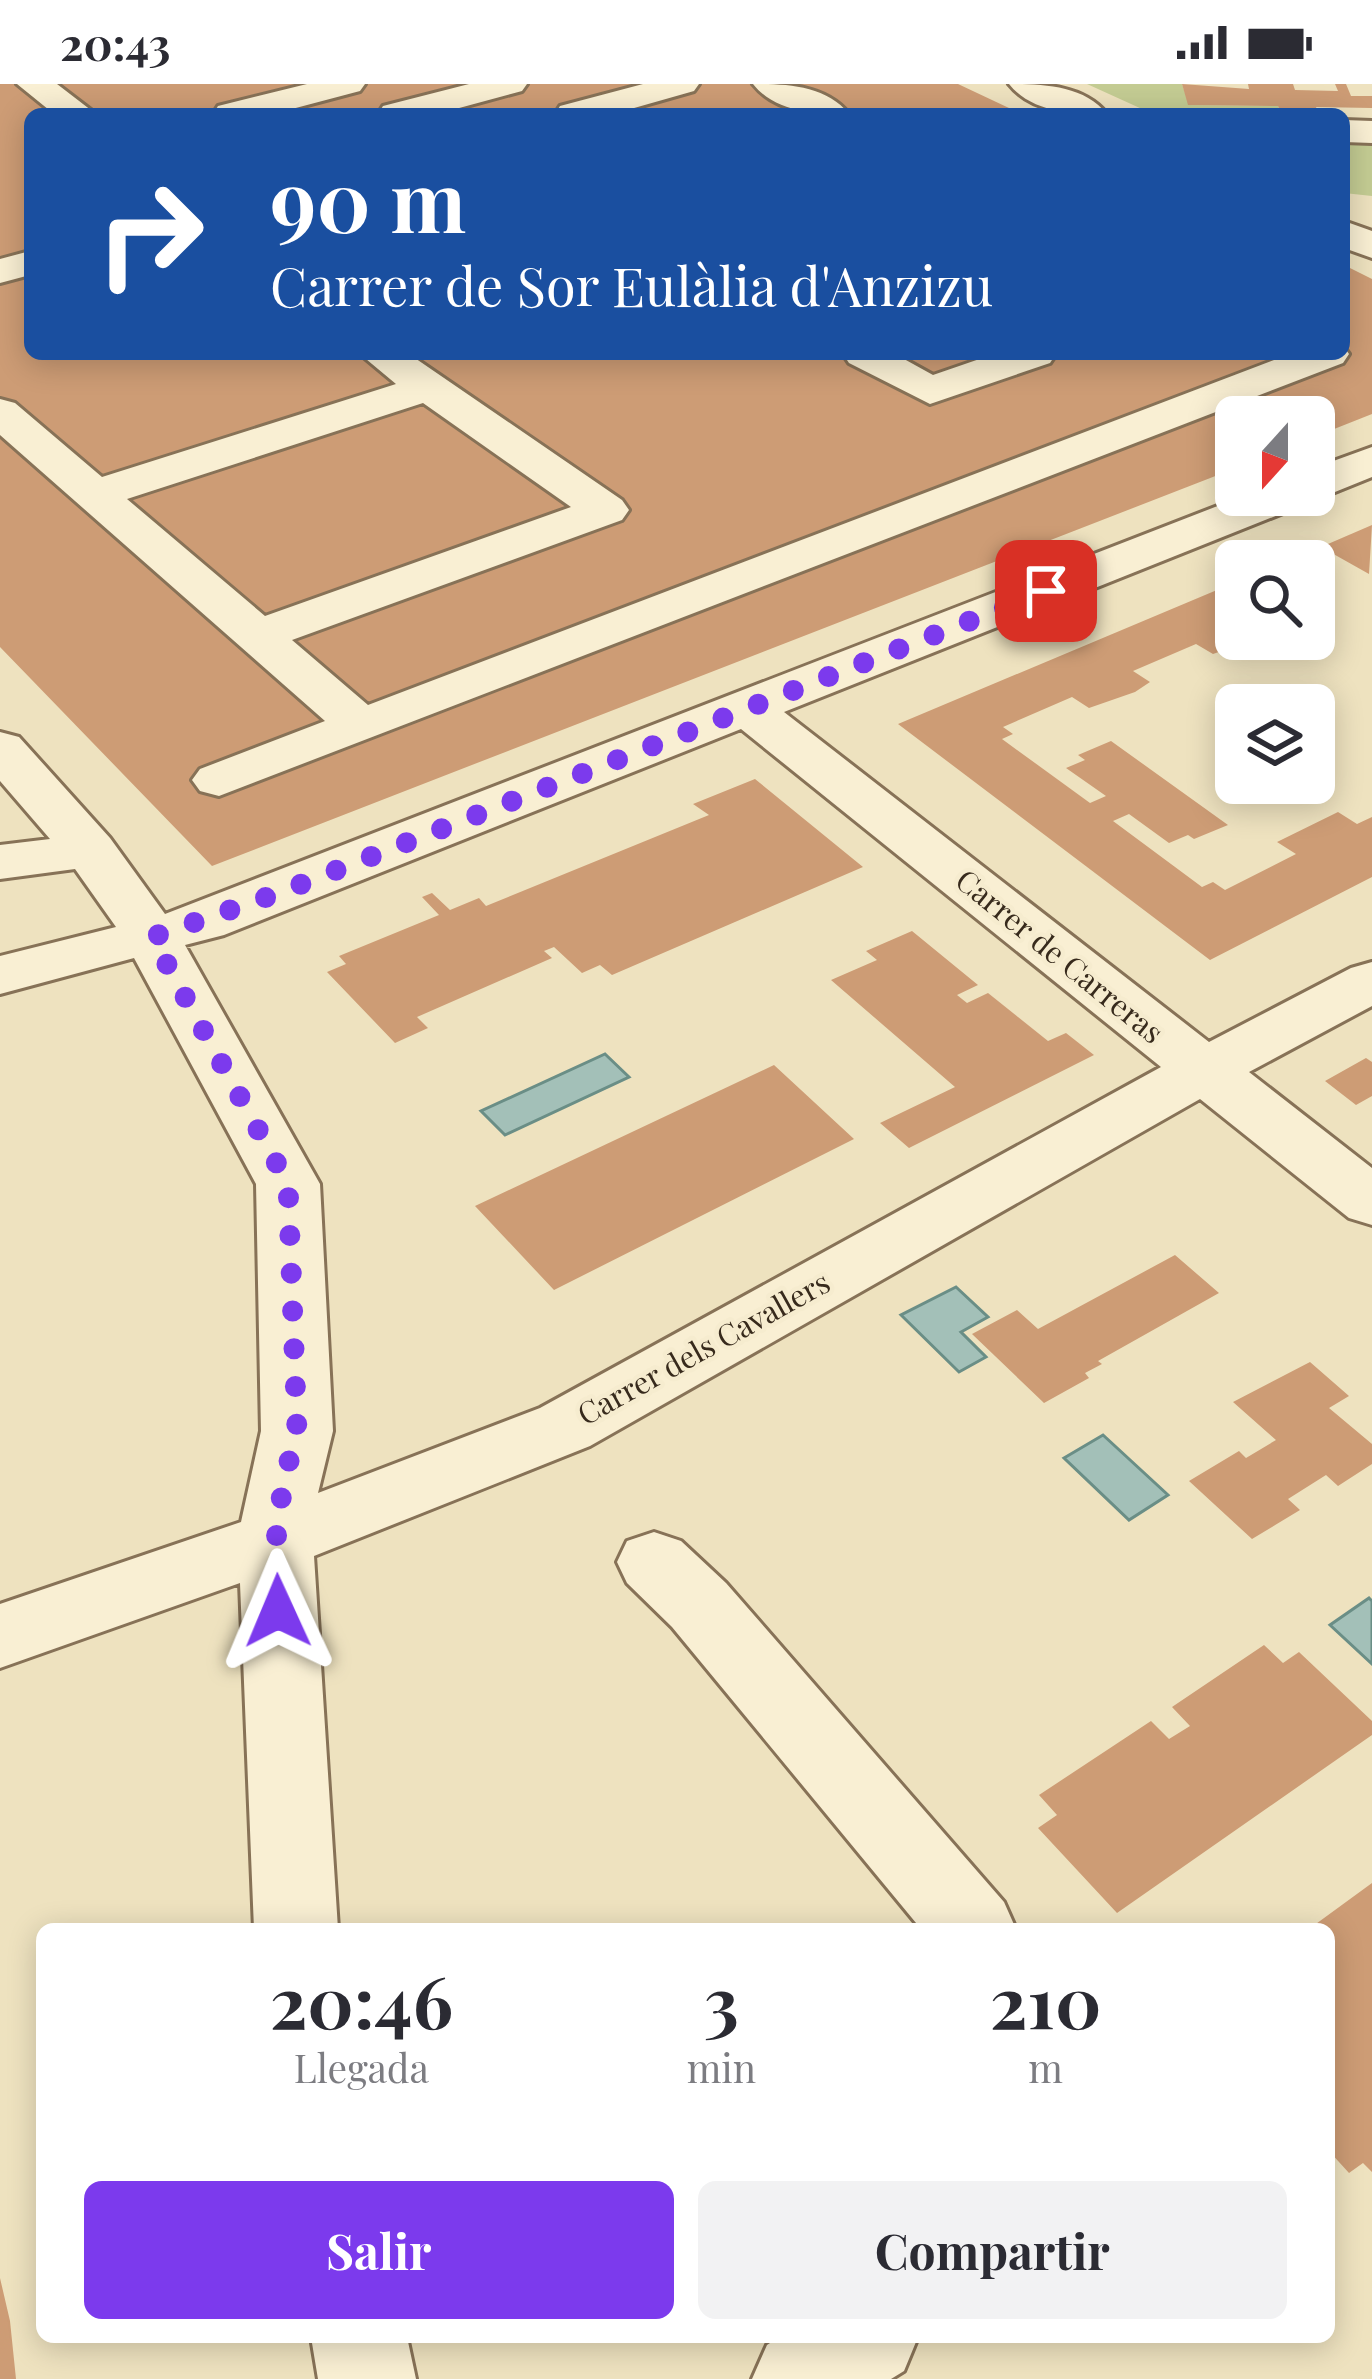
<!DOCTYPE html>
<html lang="es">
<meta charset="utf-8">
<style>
:root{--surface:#fff;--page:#f2f2f3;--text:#2b2b33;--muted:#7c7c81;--accent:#7c3aed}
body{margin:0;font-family:"Playfair Display",serif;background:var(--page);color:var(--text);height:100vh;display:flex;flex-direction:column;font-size:45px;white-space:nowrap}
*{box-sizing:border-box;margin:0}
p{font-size:39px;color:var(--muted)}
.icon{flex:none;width:66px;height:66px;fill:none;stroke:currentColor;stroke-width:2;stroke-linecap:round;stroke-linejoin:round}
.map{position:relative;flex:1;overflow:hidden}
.panel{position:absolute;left:36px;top:1839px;width:1299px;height:420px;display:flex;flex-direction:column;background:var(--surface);border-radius:18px;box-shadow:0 6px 30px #0003}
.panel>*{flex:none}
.hud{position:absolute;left:24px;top:24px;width:1326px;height:252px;border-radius:18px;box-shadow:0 6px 30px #0003;background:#1a4fa0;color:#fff;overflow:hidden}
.needle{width:78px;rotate:201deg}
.controls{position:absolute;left:1215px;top:312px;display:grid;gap:24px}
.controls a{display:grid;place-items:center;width:120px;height:120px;border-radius:18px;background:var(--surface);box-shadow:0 6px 30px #0003;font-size:60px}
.pin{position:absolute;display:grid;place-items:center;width:102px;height:102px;color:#fff;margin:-51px;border-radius:24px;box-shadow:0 6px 18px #0006}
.me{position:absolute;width:132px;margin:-66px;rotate:359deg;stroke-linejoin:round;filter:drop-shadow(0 0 9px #0008)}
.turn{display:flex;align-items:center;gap:42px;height:252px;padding:0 48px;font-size:54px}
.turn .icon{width:156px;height:156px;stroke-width:2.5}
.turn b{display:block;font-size:84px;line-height:102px}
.eta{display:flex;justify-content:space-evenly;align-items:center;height:204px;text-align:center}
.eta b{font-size:72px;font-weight:700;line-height:84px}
.button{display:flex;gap:24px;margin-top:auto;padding:24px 48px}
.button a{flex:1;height:138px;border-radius:18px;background:var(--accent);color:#fff;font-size:48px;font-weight:700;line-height:138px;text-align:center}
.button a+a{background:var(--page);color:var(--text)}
.status{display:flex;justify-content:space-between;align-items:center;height:84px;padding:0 60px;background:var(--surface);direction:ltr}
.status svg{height:33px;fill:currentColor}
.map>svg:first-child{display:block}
</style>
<div class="status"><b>20:43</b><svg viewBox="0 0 49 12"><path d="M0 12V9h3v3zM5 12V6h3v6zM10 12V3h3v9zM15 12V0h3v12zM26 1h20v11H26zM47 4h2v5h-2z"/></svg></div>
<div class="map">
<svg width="1372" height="2295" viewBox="0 0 1372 2295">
<rect width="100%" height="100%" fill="#eee2bf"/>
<path fill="#c4cc93" d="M 1087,0 L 1182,0 L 1189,21 L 1278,22 L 1282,30 L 1153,30 Z
M 1344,59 L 1372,60 L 1372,112 L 1344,109 Z"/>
<path fill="#a3c0b8" stroke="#6a8e86" stroke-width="3" d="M 605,970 L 629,993 L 505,1051 L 481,1027 Z
M 956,1203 L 988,1233 L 961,1248 L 986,1273 L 959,1288 L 901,1231 Z
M 1103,1351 L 1168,1411 L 1129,1436 L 1064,1374 Z
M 1369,1514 L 1372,1517 L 1372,1580 L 1330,1541 Z"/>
<path fill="#cd9c75" d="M 0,0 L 958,0 L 1022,30 L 30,30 L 30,270 L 1344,270 L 1344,181 L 1372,195 L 1372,330 L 1314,353 L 1314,333 L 1236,333 L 1236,379 L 1232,381 L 1236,384 L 212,782 L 0,563 Z
M 1182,0 L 1249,5 L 1248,0 L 1293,0 L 1295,6 L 1338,7 L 1335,0 L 1346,0 L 1351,12 L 1372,12 L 1372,24 L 1316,23 L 1319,30 L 1282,30 L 1278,22 L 1188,21 Z
M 1372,441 L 1369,490 L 1321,463 Z
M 1236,498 L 1236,555 L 1256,555 L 1213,570 L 1196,560 L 1133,587 L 1150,598 L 1135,608 L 1089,624 L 1072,613 L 1003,643 L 1013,650 L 1002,655 L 1090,719 L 1106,712 L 1066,684 L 1085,676 L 1078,671 L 1111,657 L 1228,741 L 1194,755 L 1188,751 L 1169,759 L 1129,730 L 1113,737 L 1202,803 L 1213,798 L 1225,806 L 1296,770 L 1277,758 L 1338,728 L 1357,740 L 1372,733 L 1372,793 L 1210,876 L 898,640 Z
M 755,695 L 863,783 L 612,891 L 600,881 L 582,889 L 554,863 L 544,867 L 552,874 L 417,933 L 428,944 L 395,959 L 327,888 L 346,880 L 339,872 L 439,831 L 422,813 L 432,809 L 450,826 L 479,814 L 486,822 L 709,731 L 693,720 Z
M 912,847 L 978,901 L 957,911 L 967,919 L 988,909 L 1048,957 L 1066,949 L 1094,971 L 909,1064 L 880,1039 L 955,1003 L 831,896 L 877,876 L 866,867 Z
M 1366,974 L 1372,978 L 1372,1012 L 1356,1021 L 1325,997 Z
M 774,981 L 854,1055 L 554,1206 L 475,1122 Z
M 1175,1171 L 1219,1209 L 1098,1277 L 1102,1280 L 1085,1289 L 1089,1294 L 1044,1319 L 972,1250 L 1017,1226 L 1038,1245 Z
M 1310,1278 L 1349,1312 L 1329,1324 L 1372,1360 L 1372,1380 L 1338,1402 L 1326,1391 L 1288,1415 L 1300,1426 L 1252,1455 L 1189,1397 L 1239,1367 L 1246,1374 L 1276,1356 L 1233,1318 Z
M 1264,1561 L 1283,1579 L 1299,1568 L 1372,1637 L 1372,1651 L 1117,1829 L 1038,1744 L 1057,1731 L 1039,1711 L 1151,1637 L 1169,1655 L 1190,1642 L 1172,1623 Z
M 1372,1799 L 1372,2088 L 1363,2079 L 1349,2089 L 1329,2067 L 1329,1845 L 1309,1845 Z
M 0,2194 L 10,2237 L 16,2295 L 0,2295 Z"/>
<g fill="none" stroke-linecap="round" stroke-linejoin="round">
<g stroke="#877257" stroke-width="6">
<path id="minor" d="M 17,0 L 57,0 L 96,30 L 54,30 Z
M 307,0 L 365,0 L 360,7 L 273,30 L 213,30 L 218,22 Z
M 469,0 L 527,0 L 522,7 L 437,30 L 378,30 L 383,22 Z
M 643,0 L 699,0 L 694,7 L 613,30 L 555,30 L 560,22 Z
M 753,0 C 786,0 826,1 849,30 C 815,30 776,29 753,0 Z
M 1009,0 C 1042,0 1084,1 1107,30 C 1073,30 1032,29 1009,0 Z
M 1344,36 L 1372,37 L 1372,59 L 1344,58 Z
M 1344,137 L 1372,147 L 1372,174 L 1344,164 Z
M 30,167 L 30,191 L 0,199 L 0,175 Z
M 1344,263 L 1349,270 L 1343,279 L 219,712 L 200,707 L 192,696 L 200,685 L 325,637 L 0,351 L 0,315 L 15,319 L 102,393 L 396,300 L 360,270 L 409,270 L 622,416 L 629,426 L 622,436 L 292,556 L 368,621 L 1290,270 L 1344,270 ZM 423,319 L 571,423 L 265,532 L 127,415 Z
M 843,270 L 895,270 L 933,291 L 994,270 L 1056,270 L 1050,279 L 930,320 L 849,279 Z
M 1372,363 L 1372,393 L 1330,410 L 1309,412 L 1303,421 L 784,628 L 1209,958 L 1351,884 L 1372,878 L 1372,922 L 1249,988 L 1372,1084 L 1372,1141 L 1349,1134 L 1200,1015 L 590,1362 L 314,1472 L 338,1845 L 254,1845 L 240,1499 L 0,1584 L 0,1520 L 241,1438 L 261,1347 L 256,1100 L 134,874 L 0,910 L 0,872 L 116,843 L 75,785 L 0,795 L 0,761 L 50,755 L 0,697 L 0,648 L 19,653 L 110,754 L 165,830 L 1246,411 L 1314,411 L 1314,384 ZM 741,645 L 1161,983 L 540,1324 L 318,1409 L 333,1347 L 320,1100 L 185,861 L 224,851 Z
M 654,1448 L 681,1457 L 726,1499 L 1004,1818 L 1016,1845 L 921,1845 L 672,1543 L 627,1499 L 617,1478 L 627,1457 Z
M 311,2253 L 407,2253 L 416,2295 L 318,2295 Z
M 779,2253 L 918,2253 L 904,2287 L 891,2295 L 752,2295 L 767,2261 Z"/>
</g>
<use href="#minor" fill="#f9efd3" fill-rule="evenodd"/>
</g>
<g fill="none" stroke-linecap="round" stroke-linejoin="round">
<path stroke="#7c3aed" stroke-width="21" stroke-dasharray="0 37.8" d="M 278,1527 L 276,1456 L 283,1400 L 297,1347 L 288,1100 L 152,853 L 276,810 L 1046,507"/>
</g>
<g text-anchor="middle" stroke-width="9" stroke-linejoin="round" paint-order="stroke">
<g font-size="30" fill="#372a1c" stroke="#f6eccf">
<text transform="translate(1059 873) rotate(39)" y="10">Carrer de Carreras</text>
<text transform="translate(704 1265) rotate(-29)" y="10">Carrer dels Cavallers</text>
</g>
</g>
</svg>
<div class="controls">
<a><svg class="needle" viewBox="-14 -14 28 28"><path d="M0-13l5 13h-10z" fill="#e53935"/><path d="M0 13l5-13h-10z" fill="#7c7c81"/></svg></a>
<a><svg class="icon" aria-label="search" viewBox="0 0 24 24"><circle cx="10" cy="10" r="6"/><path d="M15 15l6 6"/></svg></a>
<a><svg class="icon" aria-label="layers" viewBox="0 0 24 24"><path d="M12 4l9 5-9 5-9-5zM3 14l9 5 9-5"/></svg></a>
</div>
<div class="pin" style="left:1046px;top:507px;background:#d93025"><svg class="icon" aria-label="arrive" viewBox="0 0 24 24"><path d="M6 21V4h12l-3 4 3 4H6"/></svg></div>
<svg class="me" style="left:278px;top:1527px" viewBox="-20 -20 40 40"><path d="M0-17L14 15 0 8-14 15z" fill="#7c3aed" stroke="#fff" stroke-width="4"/></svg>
<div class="hud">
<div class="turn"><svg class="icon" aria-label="right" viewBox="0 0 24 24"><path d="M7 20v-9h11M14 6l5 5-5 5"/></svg><div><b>90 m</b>Carrer de Sor Eulàlia d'Anzizu</div></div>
</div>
<section class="panel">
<div class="eta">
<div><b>20:46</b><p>Llegada</p></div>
<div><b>3</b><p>min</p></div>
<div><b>210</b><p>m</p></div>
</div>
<div class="button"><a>Salir</a><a>Compartir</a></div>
</section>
</div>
